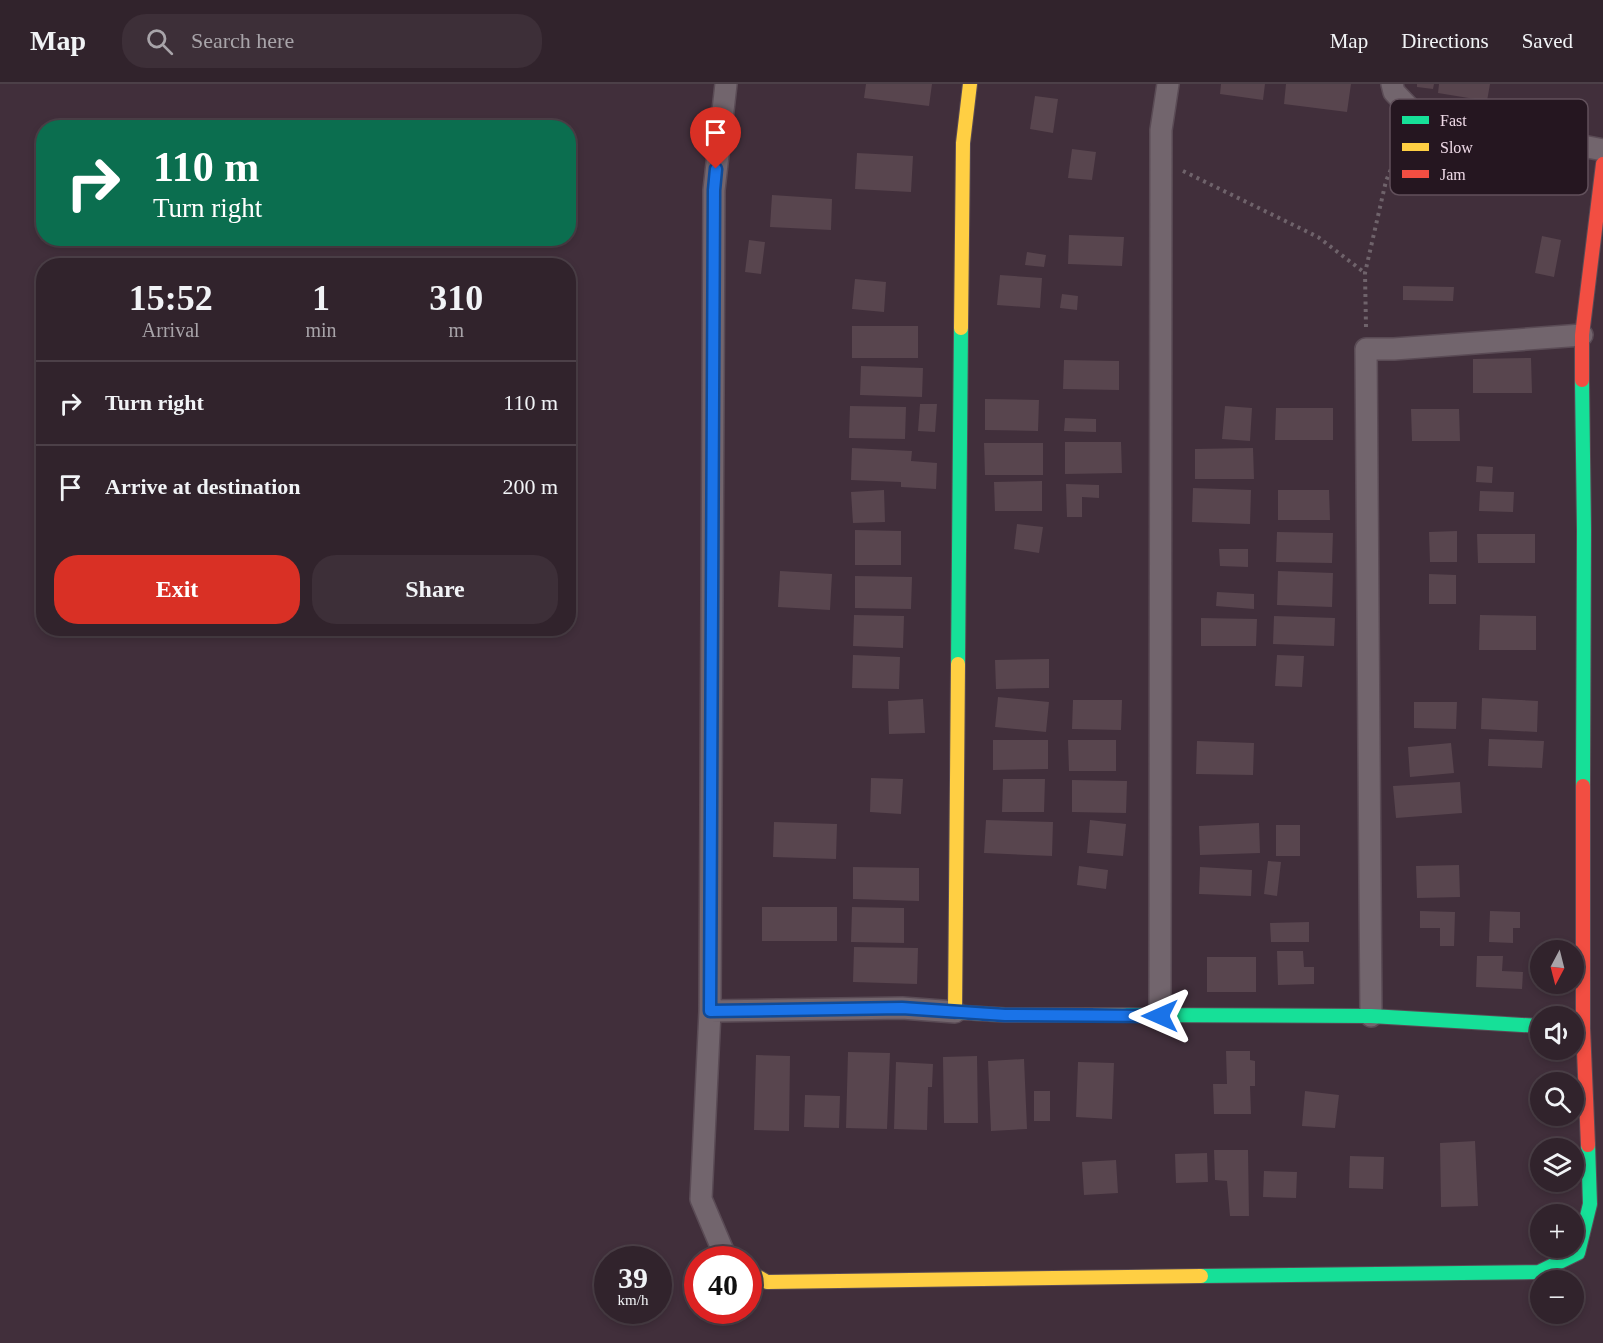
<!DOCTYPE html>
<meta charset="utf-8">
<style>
:root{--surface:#31232c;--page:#3d2f38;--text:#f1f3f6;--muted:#a8a4a9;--line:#4c4048;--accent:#d93025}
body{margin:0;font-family:Georgia,serif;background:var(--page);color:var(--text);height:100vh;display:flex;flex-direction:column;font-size:22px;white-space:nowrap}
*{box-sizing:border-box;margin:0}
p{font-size:20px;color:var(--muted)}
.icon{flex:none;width:33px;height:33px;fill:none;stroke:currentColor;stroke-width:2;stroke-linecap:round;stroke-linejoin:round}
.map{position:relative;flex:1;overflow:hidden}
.details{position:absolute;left:36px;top:174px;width:540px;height:378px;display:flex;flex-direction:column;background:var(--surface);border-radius:24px;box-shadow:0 3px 9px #0003,0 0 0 2px var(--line)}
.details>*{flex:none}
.hud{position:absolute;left:36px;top:36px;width:540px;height:126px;border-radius:24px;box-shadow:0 3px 9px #0003,0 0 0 2px var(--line);background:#0b6e4f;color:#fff;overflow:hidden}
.needle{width:39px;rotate:187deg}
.buttons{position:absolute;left:1530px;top:856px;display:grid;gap:12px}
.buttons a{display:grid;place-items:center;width:54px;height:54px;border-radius:50%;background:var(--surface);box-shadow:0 3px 9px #0003,0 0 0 2px var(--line);font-size:30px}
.speed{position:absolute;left:594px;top:1162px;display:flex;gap:12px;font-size:30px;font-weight:700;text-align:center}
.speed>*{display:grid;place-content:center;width:78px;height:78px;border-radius:50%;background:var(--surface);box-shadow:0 3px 9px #0003,0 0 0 2px var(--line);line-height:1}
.speed small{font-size:15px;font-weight:400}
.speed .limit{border:9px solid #d22;background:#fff;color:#111}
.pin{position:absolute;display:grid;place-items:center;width:51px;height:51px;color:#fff;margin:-62px -26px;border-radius:50% 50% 50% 0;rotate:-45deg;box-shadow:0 0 6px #0007}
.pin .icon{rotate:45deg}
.me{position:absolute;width:66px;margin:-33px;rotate:270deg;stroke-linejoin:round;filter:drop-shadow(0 0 4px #0008)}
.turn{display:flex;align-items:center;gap:21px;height:126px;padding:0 18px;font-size:27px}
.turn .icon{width:78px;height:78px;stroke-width:2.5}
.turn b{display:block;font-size:42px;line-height:51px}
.eta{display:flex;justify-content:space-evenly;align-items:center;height:102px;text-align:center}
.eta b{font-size:36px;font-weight:700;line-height:42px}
.action{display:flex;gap:12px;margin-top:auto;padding:12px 18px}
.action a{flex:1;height:69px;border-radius:24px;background:var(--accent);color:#fff;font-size:24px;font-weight:700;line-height:69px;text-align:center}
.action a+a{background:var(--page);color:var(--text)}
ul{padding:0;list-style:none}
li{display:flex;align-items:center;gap:18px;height:84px;padding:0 18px;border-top:2px solid var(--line)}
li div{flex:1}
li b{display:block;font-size:22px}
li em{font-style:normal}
header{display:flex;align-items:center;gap:36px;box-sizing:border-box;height:84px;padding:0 30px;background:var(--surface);border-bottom:2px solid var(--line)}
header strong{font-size:28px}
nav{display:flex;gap:33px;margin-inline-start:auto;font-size:21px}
.search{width:420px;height:54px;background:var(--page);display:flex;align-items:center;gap:15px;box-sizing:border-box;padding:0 21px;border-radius:24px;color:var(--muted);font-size:22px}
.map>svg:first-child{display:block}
</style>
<header>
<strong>Map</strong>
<div class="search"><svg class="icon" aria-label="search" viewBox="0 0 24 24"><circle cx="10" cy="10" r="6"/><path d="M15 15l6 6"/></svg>Search here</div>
<nav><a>Map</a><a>Directions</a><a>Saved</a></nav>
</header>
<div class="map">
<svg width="1603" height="1259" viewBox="0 0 1603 1259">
<rect width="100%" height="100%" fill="#412f3b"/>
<path fill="#58454e" d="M 866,0 L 932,0 L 929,22 L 864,14 Z
M 1221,0 L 1265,0 L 1263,16 L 1220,10 Z
M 1286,0 L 1351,0 L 1347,28 L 1284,20 Z
M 1417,0 L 1434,0 L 1433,5 L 1417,3 Z
M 1439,0 L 1490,0 L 1487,17 L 1438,9 Z
M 1035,12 L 1058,15 L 1053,49 L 1030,45 Z
M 1072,65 L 1096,68 L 1092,96 L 1068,94 Z
M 857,69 L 913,72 L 911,108 L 855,105 Z
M 772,111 L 832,115 L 831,146 L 770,143 Z
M 1069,151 L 1124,153 L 1122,182 L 1068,180 Z
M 1542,152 L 1561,156 L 1554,193 L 1535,189 Z
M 749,156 L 765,158 L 761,190 L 745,188 Z
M 1027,168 L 1046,171 L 1044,183 L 1025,181 Z
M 1000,191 L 1042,194 L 1040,224 L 997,221 Z
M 855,195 L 886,198 L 884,228 L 852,225 Z
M 1403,202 L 1454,203 L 1453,217 L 1403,216 Z
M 1062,210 L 1078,212 L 1077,226 L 1060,224 Z
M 852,242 L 918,242 L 918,274 L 852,274 Z
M 1531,274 L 1532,309 L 1473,309 L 1473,275 Z
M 1064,276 L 1119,277 L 1119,306 L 1063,305 Z
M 861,282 L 923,284 L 922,313 L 860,311 Z
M 985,315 L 1039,316 L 1038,347 L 985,346 Z
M 920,320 L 937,320 L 935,348 L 918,347 Z
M 850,322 L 906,323 L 905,355 L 849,354 Z
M 1225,322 L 1252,324 L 1250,357 L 1222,355 Z
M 1276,324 L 1333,324 L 1333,356 L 1275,356 Z
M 1411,325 L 1459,325 L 1460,357 L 1412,357 Z
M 1065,334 L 1096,335 L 1096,348 L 1064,347 Z
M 1065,358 L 1121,358 L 1122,389 L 1065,390 Z
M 984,359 L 1043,359 L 1043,391 L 985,391 Z
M 852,364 L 912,367 L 911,377 L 937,379 L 936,405 L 901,403 L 901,398 L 851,396 Z
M 1253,364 L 1254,395 L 1195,395 L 1195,365 Z
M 1477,382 L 1493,383 L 1492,399 L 1476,398 Z
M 1042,397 L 1042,427 L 995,427 L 994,398 Z
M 1066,400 L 1099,401 L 1099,414 L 1082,413 L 1082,433 L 1067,433 Z
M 1193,404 L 1251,406 L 1250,440 L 1192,438 Z
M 884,406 L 885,438 L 853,439 L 851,408 Z
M 1278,406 L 1329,406 L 1330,436 L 1278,436 Z
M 1480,407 L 1514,408 L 1513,428 L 1479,427 Z
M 1017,440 L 1043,443 L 1039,469 L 1014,465 Z
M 855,446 L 901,447 L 901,481 L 855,481 Z
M 1457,447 L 1457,478 L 1430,478 L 1429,448 Z
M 1277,448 L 1333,449 L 1332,479 L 1276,478 Z
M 1477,450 L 1535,450 L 1535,479 L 1478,479 Z
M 1219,465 L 1248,465 L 1248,483 L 1220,482 Z
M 780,487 L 832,490 L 830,526 L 778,523 Z
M 1278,487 L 1333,489 L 1332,523 L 1277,521 Z
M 1429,490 L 1456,491 L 1456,520 L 1429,520 Z
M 855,492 L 912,493 L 911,525 L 855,524 Z
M 1217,508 L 1254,510 L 1254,525 L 1216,522 Z
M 854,531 L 904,532 L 903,564 L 853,562 Z
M 1480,531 L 1536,532 L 1536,566 L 1479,566 Z
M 1274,532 L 1335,534 L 1334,562 L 1273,560 Z
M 1201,534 L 1257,535 L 1256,562 L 1201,562 Z
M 853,571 L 900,573 L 899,605 L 852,604 Z
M 1277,571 L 1304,572 L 1302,603 L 1275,602 Z
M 1049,575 L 1049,604 L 996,605 L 995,576 Z
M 998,613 L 1049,618 L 1046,648 L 995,643 Z
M 1482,614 L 1538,617 L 1537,648 L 1481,645 Z
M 923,615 L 925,649 L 889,650 L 888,617 Z
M 1073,616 L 1122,616 L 1121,646 L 1072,645 Z
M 1414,618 L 1457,618 L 1456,645 L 1414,644 Z
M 1489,655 L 1544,657 L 1542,684 L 1488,682 Z
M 993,656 L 1048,656 L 1048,685 L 993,686 Z
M 1068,656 L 1116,656 L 1116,687 L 1069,687 Z
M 1197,657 L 1254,659 L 1253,691 L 1196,690 Z
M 1451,659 L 1454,689 L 1410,693 L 1408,663 Z
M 871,694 L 903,695 L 901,730 L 870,728 Z
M 1003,695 L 1045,695 L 1044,728 L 1002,728 Z
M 1072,696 L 1127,697 L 1126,729 L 1072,728 Z
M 1460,698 L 1462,729 L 1396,734 L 1393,702 Z
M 986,736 L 1053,738 L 1052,772 L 984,769 Z
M 1090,736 L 1126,740 L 1123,772 L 1087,769 Z
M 774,738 L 837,740 L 836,775 L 773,773 Z
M 1259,739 L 1260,769 L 1200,771 L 1199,742 Z
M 1276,741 L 1300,741 L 1300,772 L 1276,772 Z
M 1268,777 L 1281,778 L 1277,812 L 1264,810 Z
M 1459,781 L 1460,813 L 1417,814 L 1416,782 Z
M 1079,782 L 1108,786 L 1106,805 L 1077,801 Z
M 853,783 L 919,784 L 919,817 L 853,815 Z
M 1200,783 L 1252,786 L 1251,812 L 1199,810 Z
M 762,823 L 837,823 L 837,857 L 762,857 Z
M 852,823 L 904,824 L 904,859 L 851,858 Z
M 1420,827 L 1455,828 L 1454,862 L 1440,862 L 1440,844 L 1420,844 Z
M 1490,827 L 1520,828 L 1520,844 L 1513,844 L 1513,859 L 1489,858 Z
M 1309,838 L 1309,858 L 1271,858 L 1270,839 Z
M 854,863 L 918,864 L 917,900 L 853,898 Z
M 1277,867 L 1303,867 L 1304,883 L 1314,883 L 1314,900 L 1278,901 Z
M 1477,872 L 1503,872 L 1502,887 L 1523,888 L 1522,905 L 1476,903 Z
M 1207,873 L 1256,873 L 1256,908 L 1207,908 Z
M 1226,967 L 1250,967 L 1250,976 L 1255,977 L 1255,1002 L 1250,1002 L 1251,1030 L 1214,1030 L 1213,1000 L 1227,1000 Z
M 848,968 L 890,969 L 887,1045 L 846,1044 Z
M 756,971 L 790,972 L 789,1047 L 754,1046 Z
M 977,972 L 978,1039 L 944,1039 L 943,973 Z
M 1024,975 L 1027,1045 L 991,1047 L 988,977 Z
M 896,978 L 933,980 L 932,1003 L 928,1003 L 927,1046 L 894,1045 Z
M 1078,978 L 1114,979 L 1112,1035 L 1076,1033 Z
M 1034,1007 L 1050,1007 L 1050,1037 L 1034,1037 Z
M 1305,1007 L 1339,1011 L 1335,1044 L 1302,1042 Z
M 805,1011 L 840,1012 L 839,1044 L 804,1043 Z
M 1475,1057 L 1478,1122 L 1441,1123 L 1440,1059 Z
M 1214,1066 L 1248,1066 L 1249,1132 L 1230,1132 L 1227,1097 L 1215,1096 Z
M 1207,1069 L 1208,1098 L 1176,1099 L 1175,1070 Z
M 1350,1072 L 1384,1073 L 1383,1105 L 1349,1104 Z
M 1116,1076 L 1118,1109 L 1084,1111 L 1082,1078 Z
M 1264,1087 L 1297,1088 L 1296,1114 L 1263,1113 Z"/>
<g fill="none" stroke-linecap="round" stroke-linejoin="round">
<g stroke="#5a4b55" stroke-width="24">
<path id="street" d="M 726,0 L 714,106 L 710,927 L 701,1115 L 726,1174 L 729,1176
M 1392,0 L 1394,8 L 1415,30 L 1603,66
M 710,927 L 902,924 L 955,928
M 1160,932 L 1161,46 L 1168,0
M 1371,932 L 1366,265 L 1394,265 L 1582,251"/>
</g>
<g stroke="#5a4b55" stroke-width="16">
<path id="fast" d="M 1582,296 L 1584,446 L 1583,702
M 958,580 L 961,244
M 1123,931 L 1371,932 L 1540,942
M 1201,1192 L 1539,1188 L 1578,1169 L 1590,1120 L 1588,1061"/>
</g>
<g stroke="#5a4b55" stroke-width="16">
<path id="slow" d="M 961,244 L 963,59 L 970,0
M 958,580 L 955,928 L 1005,931 L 1123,931
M 748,1187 L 767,1198 L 1201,1192"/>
</g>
<g stroke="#5a4b55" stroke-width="16">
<path id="jam" d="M 1582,296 L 1582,251 L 1603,80
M 1583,702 L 1583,944 L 1588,1061"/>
</g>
<path stroke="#6f636b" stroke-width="4" stroke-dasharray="3 4.5" stroke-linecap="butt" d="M 1183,87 L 1318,153 L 1365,189
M 1366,243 L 1365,189 L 1386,97 L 1406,50"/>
<use href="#street" stroke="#72656d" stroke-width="21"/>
<use href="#fast" stroke="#16e098" stroke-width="14"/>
<use href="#slow" stroke="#ffcf43" stroke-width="14"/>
<use href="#jam" stroke="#f24e42" stroke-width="14"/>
</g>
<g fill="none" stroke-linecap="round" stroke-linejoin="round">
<g stroke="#114b97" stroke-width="15">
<path id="route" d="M 716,85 L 714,106 L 710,927 L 902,924 L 1005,931 L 1160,932"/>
</g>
<use href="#route" stroke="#1a73e8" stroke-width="10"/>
</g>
<rect x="1390" y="15" width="198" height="96" rx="9" fill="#251620" stroke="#61505b" stroke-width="1.5"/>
<rect x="1402" y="32" width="27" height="8" fill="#16e098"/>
<rect x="1402" y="59" width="27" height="8" fill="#ffcf43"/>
<rect x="1402" y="86" width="27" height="8" fill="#f24e42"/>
<g font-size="16" fill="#eed9e6">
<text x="1440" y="42">Fast</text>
<text x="1440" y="69">Slow</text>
<text x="1440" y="96">Jam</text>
</g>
</svg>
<div class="buttons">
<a><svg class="needle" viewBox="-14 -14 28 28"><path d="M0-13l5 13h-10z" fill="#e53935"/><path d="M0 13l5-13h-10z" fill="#a8a4a9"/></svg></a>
<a><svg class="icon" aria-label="sound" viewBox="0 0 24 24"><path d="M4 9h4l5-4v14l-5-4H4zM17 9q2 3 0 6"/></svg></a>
<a><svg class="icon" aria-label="search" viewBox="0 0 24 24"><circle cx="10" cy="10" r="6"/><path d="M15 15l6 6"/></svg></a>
<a><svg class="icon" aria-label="layers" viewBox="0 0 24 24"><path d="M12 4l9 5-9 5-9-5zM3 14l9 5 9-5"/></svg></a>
<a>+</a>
<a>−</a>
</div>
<div class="speed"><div>39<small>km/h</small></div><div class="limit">40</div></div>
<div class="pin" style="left:716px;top:85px;background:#d93025"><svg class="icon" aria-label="arrive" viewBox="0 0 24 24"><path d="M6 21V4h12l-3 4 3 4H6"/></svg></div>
<svg class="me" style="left:1160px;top:932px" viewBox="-20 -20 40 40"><path d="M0-17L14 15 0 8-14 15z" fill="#1a73e8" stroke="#fff" stroke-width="4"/></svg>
<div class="hud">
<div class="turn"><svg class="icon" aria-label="right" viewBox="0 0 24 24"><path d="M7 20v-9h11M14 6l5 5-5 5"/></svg><div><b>110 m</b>Turn right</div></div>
</div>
<section class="details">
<div class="eta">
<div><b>15:52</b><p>Arrival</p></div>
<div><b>1</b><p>min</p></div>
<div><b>310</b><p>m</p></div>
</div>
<ul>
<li><svg class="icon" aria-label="right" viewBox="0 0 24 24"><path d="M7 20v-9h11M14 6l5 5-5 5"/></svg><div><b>Turn right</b></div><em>110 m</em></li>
<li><svg class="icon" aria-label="arrive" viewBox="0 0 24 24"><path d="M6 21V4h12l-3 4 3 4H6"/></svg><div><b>Arrive at destination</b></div><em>200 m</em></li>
</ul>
<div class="action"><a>Exit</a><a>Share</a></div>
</section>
</div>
